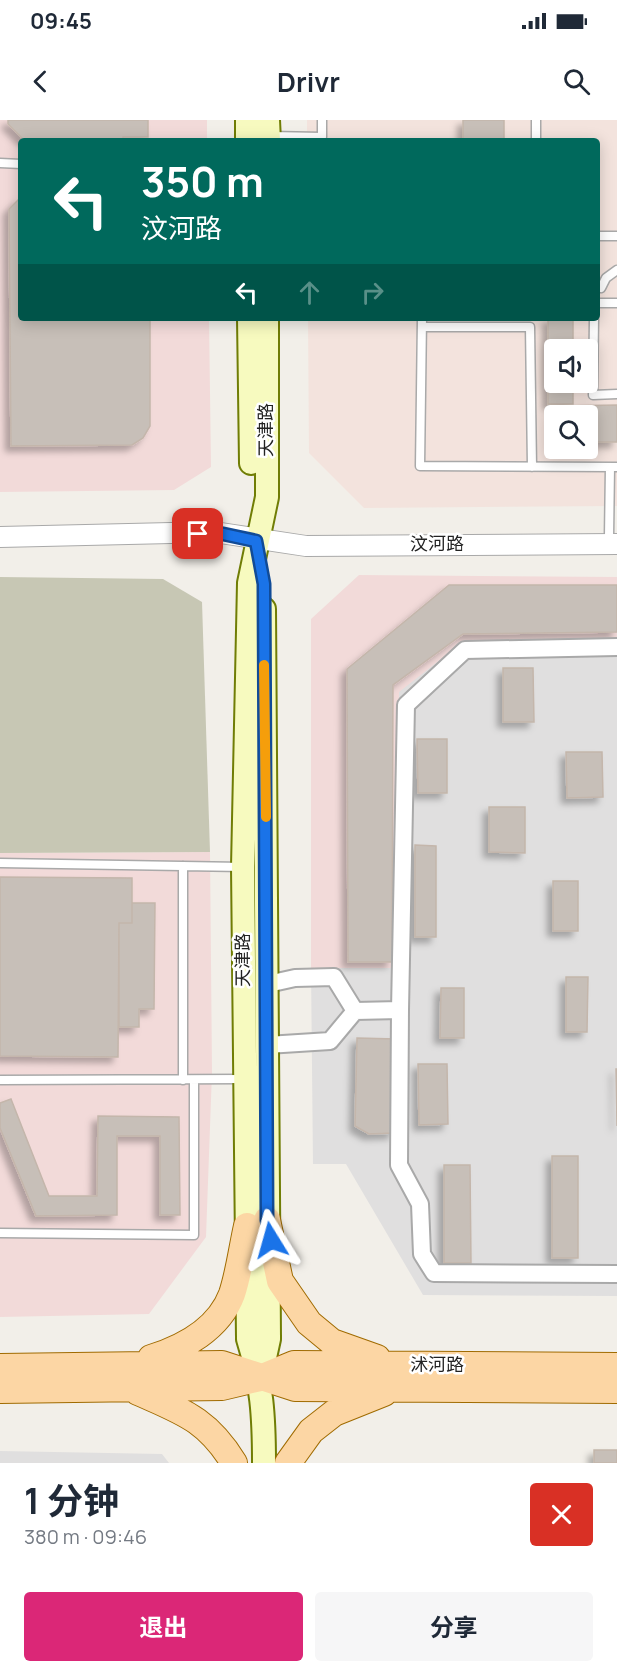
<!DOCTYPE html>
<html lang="zh">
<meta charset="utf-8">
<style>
:root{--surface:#fff;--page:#f6f6f7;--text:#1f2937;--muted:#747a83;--accent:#db2777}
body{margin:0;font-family:Manrope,"Noto Sans SC",sans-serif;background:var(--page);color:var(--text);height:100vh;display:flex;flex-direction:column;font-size:22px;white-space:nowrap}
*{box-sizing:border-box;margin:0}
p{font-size:20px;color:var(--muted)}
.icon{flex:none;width:33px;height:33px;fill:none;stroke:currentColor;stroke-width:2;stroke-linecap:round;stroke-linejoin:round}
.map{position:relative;height:1343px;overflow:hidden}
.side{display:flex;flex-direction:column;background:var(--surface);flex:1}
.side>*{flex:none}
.banner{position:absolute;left:18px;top:18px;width:582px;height:183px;border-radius:6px;box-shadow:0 3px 15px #0003;background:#00695c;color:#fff;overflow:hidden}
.buttons{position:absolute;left:544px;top:219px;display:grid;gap:12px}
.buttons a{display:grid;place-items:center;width:54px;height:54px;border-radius:6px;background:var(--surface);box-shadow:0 3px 15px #0003;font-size:30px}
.pin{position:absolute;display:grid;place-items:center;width:51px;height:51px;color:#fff;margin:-26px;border-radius:12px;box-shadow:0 3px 9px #0006}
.me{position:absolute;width:66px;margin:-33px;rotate:352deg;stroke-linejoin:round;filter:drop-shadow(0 0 4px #0008)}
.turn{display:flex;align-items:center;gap:21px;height:126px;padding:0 24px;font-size:27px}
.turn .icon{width:78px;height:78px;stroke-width:2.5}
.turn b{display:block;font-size:42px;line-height:51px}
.lanes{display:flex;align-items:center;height:57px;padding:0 24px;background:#0003;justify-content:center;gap:30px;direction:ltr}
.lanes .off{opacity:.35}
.round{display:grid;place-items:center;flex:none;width:63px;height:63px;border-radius:6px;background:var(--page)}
.head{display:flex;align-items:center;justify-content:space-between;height:102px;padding:0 24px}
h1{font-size:36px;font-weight:700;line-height:45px}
.action{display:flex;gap:12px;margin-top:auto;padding:12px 24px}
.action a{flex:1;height:69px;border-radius:6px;background:var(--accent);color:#fff;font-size:24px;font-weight:700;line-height:69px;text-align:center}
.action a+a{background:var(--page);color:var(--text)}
.status{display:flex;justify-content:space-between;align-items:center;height:42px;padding:0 30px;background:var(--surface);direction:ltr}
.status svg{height:16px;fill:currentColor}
header{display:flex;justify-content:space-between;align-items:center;height:78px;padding:0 24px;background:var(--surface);font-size:27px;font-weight:700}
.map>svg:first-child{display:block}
</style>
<div class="status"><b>09:45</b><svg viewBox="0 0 49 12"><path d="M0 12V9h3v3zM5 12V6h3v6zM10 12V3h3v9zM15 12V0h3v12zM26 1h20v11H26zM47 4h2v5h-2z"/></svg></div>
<header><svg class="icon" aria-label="back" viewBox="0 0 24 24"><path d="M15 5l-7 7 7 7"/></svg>Drivr<svg class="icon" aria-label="search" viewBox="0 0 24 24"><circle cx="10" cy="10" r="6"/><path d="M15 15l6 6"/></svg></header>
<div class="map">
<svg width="617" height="1343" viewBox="0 0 617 1343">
<defs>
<filter id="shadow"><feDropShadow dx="-5.5" dy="5.5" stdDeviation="3" flood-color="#0004"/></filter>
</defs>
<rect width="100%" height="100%" fill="#f2efe9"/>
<path fill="#e0dfdf" d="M 617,520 L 617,1176 L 423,1175 L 346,1044 L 313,1044 L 311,848 L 396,848 L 398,572 L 463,521 Z
M 0,1331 L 162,1334 L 169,1343 L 0,1343 Z"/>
<path fill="#f2dad9" d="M 0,0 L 207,0 L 207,21 L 21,21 L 21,198 L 209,198 L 211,347 L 174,370 L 0,372 Z
M 359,455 L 617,457 L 617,520 L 464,521 L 399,572 L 396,848 L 311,848 L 311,499 Z
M 210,732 L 212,952 L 206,1117 L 149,1194 L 0,1197 L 0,733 Z"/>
<path fill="#f3e3dd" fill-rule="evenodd" d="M 307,0 L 617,0 L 617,386 L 364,388 L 309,333 L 308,198 L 597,198 L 597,21 L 307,21 ZM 555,230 L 588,230 L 588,262 L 555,262 ZM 555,296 L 588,296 L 588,328 L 555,328 Z"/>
<path fill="#c7c7b4" d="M 0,457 L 163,459 L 202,482 L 210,732 L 0,733 Z"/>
<path fill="#c7bfb8" stroke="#c4b6ab" stroke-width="1.5" filter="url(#shadow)" d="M 8,0 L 148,0 L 148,17 L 123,17 L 123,21 L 32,21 L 24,20 L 8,4 Z
M 463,0 L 504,0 L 504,21 L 463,21 Z
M 21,77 L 21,198 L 150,198 L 150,306 L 143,318 L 132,325 L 11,326 L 9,89 Z
M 548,198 L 573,198 L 573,230 L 555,230 L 555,262 L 573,262 L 573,284 L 548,284 Z
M 617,285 L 617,322 L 588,322 L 588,296 L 561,296 L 561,286 Z
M 449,465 L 617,465 L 617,512 L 463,514 L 393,565 L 392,842 L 348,842 L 347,549 Z
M 503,548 L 533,548 L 534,602 L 503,602 Z
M 417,619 L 447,619 L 447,673 L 418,673 Z
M 566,632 L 602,632 L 603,677 L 567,678 Z
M 489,687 L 525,687 L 525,733 L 489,732 Z
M 415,725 L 436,726 L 436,817 L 415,817 Z
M 0,757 L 132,758 L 132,803 L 119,803 L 118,937 L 0,936 Z
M 553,761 L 578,761 L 578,811 L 553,811 Z
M 132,783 L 155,783 L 154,889 L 139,889 L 139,907 L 119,907 L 119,803 L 132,803 Z
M 566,857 L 588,857 L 587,912 L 566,912 Z
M 441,868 L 464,868 L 464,918 L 440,918 Z
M 357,918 L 396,919 L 394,1013 L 369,1014 L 355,1006 Z
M 418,944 L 447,944 L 448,1004 L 419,1005 Z
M 616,949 L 617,949 L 617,1006 Z
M 11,979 L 49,1076 L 97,1076 L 98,996 L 179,997 L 180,1095 L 160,1095 L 160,1016 L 117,1016 L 117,1095 L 36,1096 L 0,1008 L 0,983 Z
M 552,1036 L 578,1036 L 578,1138 L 552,1138 Z
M 444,1045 L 470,1045 L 471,1143 L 444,1143 Z
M 594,1330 L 617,1330 L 617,1343 L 594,1343 Z"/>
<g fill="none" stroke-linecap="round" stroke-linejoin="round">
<g stroke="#a9a9a9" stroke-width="11">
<path id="service" d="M 536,0 L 536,21
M 270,16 L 322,17 L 322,0
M 0,43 L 21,44
M 597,116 L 617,116
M 601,168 L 606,158 L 617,150
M 597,183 L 617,183
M 422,198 L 420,346 L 617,347
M 594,198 L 593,275 L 617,274
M 422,207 L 530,207 L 532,347
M 609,417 L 610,347
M 0,743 L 243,747
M 0,960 L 245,959
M 183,960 L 183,746
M 0,1113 L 194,1115 L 194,960"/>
</g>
<g stroke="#a9a9a9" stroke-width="20">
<path id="minor" d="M 268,864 L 295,858 L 334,857 L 355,891 L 400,890 L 406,585 L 465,530 L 617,527
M 400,890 L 399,1045 L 420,1084 L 422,1134 L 434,1153 L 617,1154
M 267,925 L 330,921 L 355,891"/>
</g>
<g stroke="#a9a9a9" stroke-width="22">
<path id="tertiary" d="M 0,417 L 214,412 L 306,426 L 617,424"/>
</g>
<g stroke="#707d05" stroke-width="26">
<path id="secondary" d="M 268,0 L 269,21
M 247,21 L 247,0
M 249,198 L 251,343
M 261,1256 L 269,1219 L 264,489
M 264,1343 C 264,1296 262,1264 248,1219 L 243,747 L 249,463 L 267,377 L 267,198"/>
</g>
<g stroke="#a06b00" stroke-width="28">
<path id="primary" d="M 267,1100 L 280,1161 L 309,1203 L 332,1222 L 377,1238
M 151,1238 C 183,1228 219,1209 232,1174 C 239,1153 242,1128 247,1106
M 0,1247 L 222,1244 L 295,1268 L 617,1270
M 0,1270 L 222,1267 L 260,1258 L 294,1244 L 617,1246
M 138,1272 C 183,1292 207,1299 234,1343
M 288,1343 L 311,1311 L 334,1293 L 384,1273"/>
</g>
<use href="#service" stroke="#fff" stroke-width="8"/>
<use href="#minor" stroke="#fff" stroke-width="16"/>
<use href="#tertiary" stroke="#fff" stroke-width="20"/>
<use href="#secondary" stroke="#f7fabf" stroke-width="22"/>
<use href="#primary" stroke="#fcd6a4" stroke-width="26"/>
</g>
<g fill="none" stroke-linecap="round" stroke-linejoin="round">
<g stroke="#114b97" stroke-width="15">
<path id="route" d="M 198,414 L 214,412 L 256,421 L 264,464 L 267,1100 L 271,1120"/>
</g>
<use href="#route" stroke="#1a73e8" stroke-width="10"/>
<path stroke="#f59e0b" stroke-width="10" d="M 264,545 L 266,697"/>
</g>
<g text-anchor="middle" stroke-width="5" stroke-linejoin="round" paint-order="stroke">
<g font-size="18" fill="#222" stroke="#fff">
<text transform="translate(266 310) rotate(-90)" y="6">天津路</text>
<text x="437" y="430">汶河路</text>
<text transform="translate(243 840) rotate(-90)" y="6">天津路</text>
<text x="437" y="1251">沭河路</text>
</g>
</g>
</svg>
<div class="buttons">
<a><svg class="icon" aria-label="sound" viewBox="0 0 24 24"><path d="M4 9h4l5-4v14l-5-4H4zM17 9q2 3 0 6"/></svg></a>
<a><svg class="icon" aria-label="search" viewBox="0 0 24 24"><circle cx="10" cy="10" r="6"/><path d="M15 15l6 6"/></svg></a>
</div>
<div class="pin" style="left:198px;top:414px;background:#d93025"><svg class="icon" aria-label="arrive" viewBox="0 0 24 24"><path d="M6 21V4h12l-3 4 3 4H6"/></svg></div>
<svg class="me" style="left:271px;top:1120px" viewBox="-20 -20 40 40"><path d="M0-17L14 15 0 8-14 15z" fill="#1a73e8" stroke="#fff" stroke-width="4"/></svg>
<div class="banner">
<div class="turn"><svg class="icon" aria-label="left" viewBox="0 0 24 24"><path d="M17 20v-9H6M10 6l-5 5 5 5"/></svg><div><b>350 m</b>汶河路</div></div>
<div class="lanes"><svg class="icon" aria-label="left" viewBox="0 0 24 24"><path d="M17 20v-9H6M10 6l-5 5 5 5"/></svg><svg class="icon off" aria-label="ahead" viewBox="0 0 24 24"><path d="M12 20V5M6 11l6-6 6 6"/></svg><svg class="icon off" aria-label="right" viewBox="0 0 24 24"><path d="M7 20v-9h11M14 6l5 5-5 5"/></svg></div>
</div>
</div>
<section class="side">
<div class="head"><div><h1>1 分钟</h1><p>380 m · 09:46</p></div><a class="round" style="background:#d93025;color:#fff"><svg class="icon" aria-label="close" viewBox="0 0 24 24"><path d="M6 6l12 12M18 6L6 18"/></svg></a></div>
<div class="action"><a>退出</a><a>分享</a></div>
</section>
